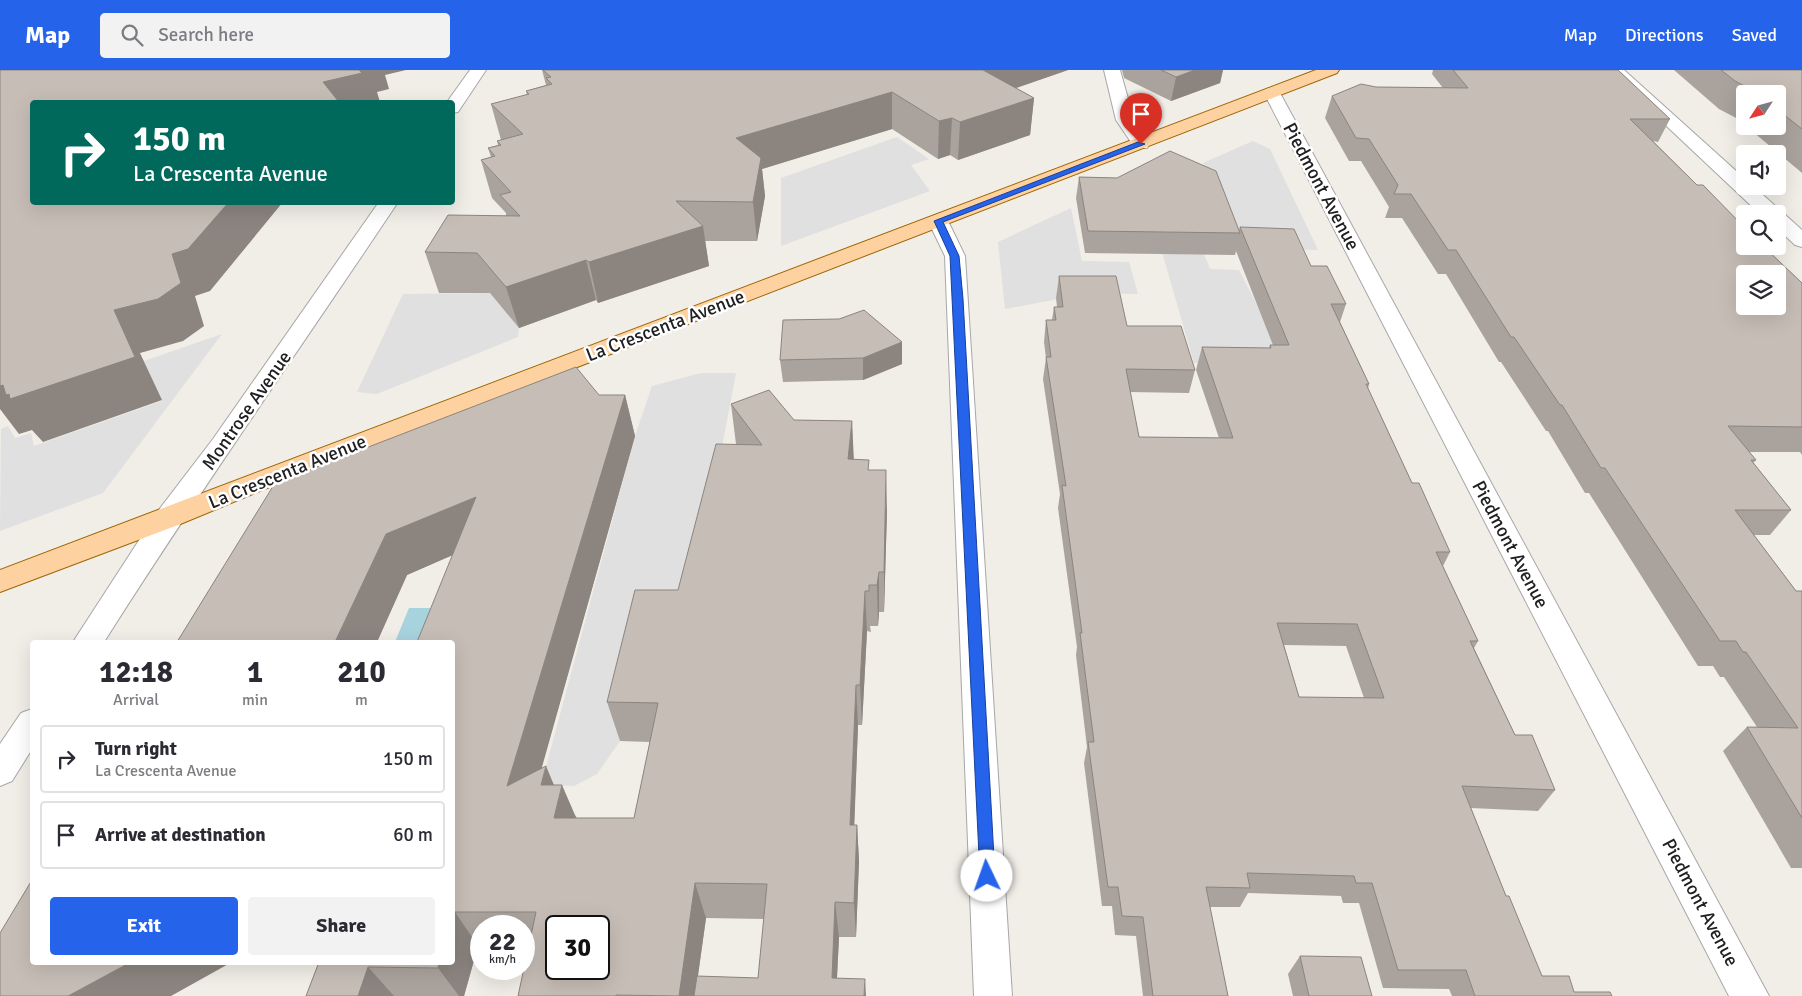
<!DOCTYPE html>
<style>
:root{--surface:#fff;--page:#f2f2f3;--text:#2b2b33;--muted:#7c7c81;--line:#e1e1e2;--accent:#2563eb}
body{margin:0;font-family:Signika,sans-serif;background:var(--page);color:var(--text);height:100vh;display:flex;flex-direction:column;font-size:19px;white-space:nowrap}
*{box-sizing:border-box;margin:0}
p{font-size:16px;color:var(--muted)}
.icon{flex:none;width:28px;height:28px;fill:none;stroke:currentColor;stroke-width:2;stroke-linecap:round;stroke-linejoin:round}
.map{position:relative;flex:1;overflow:hidden}
.side{position:absolute;left:30px;top:570px;width:425px;height:325px;display:flex;flex-direction:column;background:var(--surface);border-radius:5px;box-shadow:0 5px 20px #0002}
.side>*{flex:none}
.banner{position:absolute;left:30px;top:30px;width:425px;height:105px;border-radius:5px;box-shadow:0 5px 20px #0002;background:#00695c;color:#fff;overflow:hidden}
.needle{width:32px;rotate:234deg}
.tools{position:absolute;left:1736px;top:15px;display:grid;gap:10px}
.tools a{display:grid;place-items:center;width:50px;height:50px;border-radius:5px;background:var(--surface);box-shadow:0 5px 20px #0002;font-size:25px}
.speed{position:absolute;left:470px;top:845px;display:flex;gap:10px;font-size:25px;font-weight:700;text-align:center}
.speed>*{display:grid;place-content:center;width:65px;height:65px;border-radius:50%;background:var(--surface);box-shadow:0 5px 20px #0002;line-height:1}
.speed small{font-size:12px;font-weight:400}
.speed .limit{border:2px solid #111;border-radius:8px;background:#fff;color:#111}
.pin{position:absolute;display:grid;place-items:center;width:42px;height:42px;color:#fff;margin:-51px -21px;border-radius:50% 50% 50% 0;rotate:-45deg;box-shadow:0 0 5px #0007}
.pin .icon{rotate:45deg}
.me{position:absolute;width:55px;margin:-28px;rotate:357deg;stroke-linejoin:round;filter:drop-shadow(0 0 4px #0008)}
.turn{display:flex;align-items:center;gap:18px;height:105px;padding:0 20px;font-size:22px}
.turn .icon{width:65px;height:65px;stroke-width:2.5}
.turn b{display:block;font-size:35px;line-height:42px}
.eta{display:flex;justify-content:space-evenly;align-items:center;height:85px;text-align:center}
.eta b{font-size:30px;font-weight:700;line-height:35px}
.primary-button{display:flex;gap:10px;margin-top:auto;padding:10px 20px}
.primary-button a{flex:1;height:58px;border-radius:5px;background:var(--accent);color:#fff;font-size:20px;font-weight:700;line-height:58px;text-align:center}
.primary-button a+a{background:var(--page);color:var(--text)}
ul{padding:0;list-style:none}
li{display:flex;align-items:center;gap:15px;height:68px;margin:0 10px 8px;padding:0 10px;border:2px solid var(--line);border-radius:5px}
li div{flex:1}
li b{display:block;font-size:19px}
li em{font-style:normal}
header{display:flex;align-items:center;gap:30px;box-sizing:border-box;height:70px;padding:0 25px;background:var(--accent);color:#fff}
header strong{font-size:24px}
nav{display:flex;gap:28px;margin-inline-start:auto;font-size:18px}
.search{width:350px;height:45px;background:var(--page);display:flex;align-items:center;gap:12px;box-sizing:border-box;padding:0 18px;border-radius:5px;color:var(--muted);font-size:19px}
.map>svg:first-child{display:block}
</style>
<header>
<strong>Map</strong>
<div class="search"><svg class="icon" aria-label="search" viewBox="0 0 24 24"><circle cx="10" cy="10" r="6"/><path d="M15 15l6 6"/></svg>Search here</div>
<nav><a>Map</a><a>Directions</a><a>Saved</a></nav>
</header>
<div class="map">
<svg width="1802" height="926" viewBox="0 0 1802 926">
<rect width="100%" height="100%" fill="#f1ede7"/>
<path fill="#e0e0e0" d="M 897,67 L 929,89 L 911,95 L 930,121 L 781,176 L 781,108 Z
M 1253,71 L 1270,79 L 1318,180 L 1238,178 L 1203,93 Z
M 1071,138 L 1082,191 L 1129,192 L 1138,224 L 1090,223 L 1005,239 L 998,172 Z
M 1160,175 L 1201,176 L 1210,199 L 1239,200 L 1288,295 L 1194,293 Z
M 490,223 L 519,258 L 518,267 L 377,324 L 357,322 L 403,224 Z
M 222,264 L 103,423 L 0,461 L 1,359 L 8,356 L 15,368 L 31,363 L 34,376 L 162,331 L 144,291 Z
M 701,303 L 736,303 L 687,561 L 646,560 L 620,671 L 597,704 L 574,716 L 541,715 L 635,366 L 652,316 Z"/>
<path fill="#a7d3df" d="M 409,538 L 447,538 L 433,572 L 395,572 Z"/>
<g fill="none" stroke-linecap="round" stroke-linejoin="round">
<g stroke="#a7a7a7" stroke-width="2">
<path id="minor" d="M 470,0 L 486,0 L 458,42 L 452,43 L 452,32 L 447,32 Z
M 1104,0 L 1120,0 L 1134,50 L 1150,74 L 1147,78 L 1135,78 L 1116,50 Z
M 1607,0 L 1624,0 L 1745,109 L 1745,116 L 1753,116 L 1802,160 L 1802,177 L 1795,175 L 1778,159 L 1778,144 L 1760,144 Z
M 1272,18 L 1278,19 L 1280,23 L 1769,926 L 1729,926 L 1264,23 L 1266,19 Z
M 379,132 L 398,132 C 300,279 198,423 104,572 L 73,572 L 158,441 L 213,369 Z
M 938,145 L 945,147 L 948,151 L 965,186 L 1012,926 L 974,926 L 945,186 L 928,151 L 931,147 Z
M 32,639 L 32,679 L 12,711 L 0,716 L 0,674 L 21,643 Z"/>
</g>
<g stroke="#9d6500" stroke-width="2">
<path id="major" d="M 1316,0 L 1339,0 L 1337,3 L 306,402 L 178,455 L 0,522 L 0,500 Z"/>
</g>
<use href="#minor" fill="#fff" fill-rule="evenodd"/>
<use href="#major" fill="#fdd2a0" fill-rule="evenodd"/>
</g>
<path fill="#aaa39d" fill-rule="evenodd" d="M 542,0 L 1068,0 L 1016,18 L 1034,28 L 1030,65 L 958,90 L 950,85 L 938,89 L 892,59 L 762,99 L 765,126 L 757,171 L 705,171 L 709,196 L 598,233 L 596,230 L 519,258 L 490,223 L 439,223 L 425,182 L 506,146 L 506,143 L 492,128 L 481,90 L 491,87 L 488,78 L 498,75 L 497,71 L 501,70 L 491,34 L 527,25 L 526,21 L 546,15 Z
M 1122,0 L 1223,0 L 1220,13 L 1171,31 L 1124,8 Z
M 1433,0 L 1618,0 L 1670,49 L 1658,72 L 1653,71 L 1697,115 L 1802,213 L 1802,385 L 1800,382 L 1749,382 L 1756,390 L 1753,393 L 1791,440 L 1770,465 L 1754,465 L 1796,521 L 1802,521 L 1802,798 L 1791,798 L 1723,681 L 1747,657 L 1757,657 L 1724,607 L 1720,607 L 1713,596 L 1698,596 L 1589,423 L 1585,423 L 1548,361 L 1546,361 L 1501,292 L 1499,292 L 1446,204 L 1438,204 L 1402,148 L 1385,148 L 1389,137 L 1361,91 L 1349,91 L 1325,48 L 1332,26 L 1376,17 L 1443,18 L 1432,4 Z
M 1674,0 L 1802,0 L 1802,103 L 1746,56 L 1778,56 L 1778,24 L 1745,24 L 1745,55 L 1738,49 L 1719,39 Z
M 1079,107 L 1117,108 L 1239,160 L 1240,157 L 1311,196 L 1346,234 L 1340,252 L 1369,314 L 1368,319 L 1412,413 L 1450,482 L 1443,496 L 1478,571 L 1474,578 L 1515,665 L 1555,720 L 1538,741 L 1471,738 L 1506,826 L 1542,906 L 1574,922 L 1612,926 L 1452,926 L 1449,919 L 1383,918 L 1359,833 L 1343,833 L 1341,826 L 1248,823 L 1240,837 L 1210,837 L 1228,926 L 1143,926 L 1136,866 L 1115,865 L 1112,836 L 1102,836 L 1084,693 L 1087,677 L 1076,585 L 1077,577 L 1058,438 L 1060,424 L 1043,309 L 1046,288 L 1044,272 L 1046,250 L 1052,250 L 1054,237 L 1057,237 L 1056,228 L 1059,206 L 1127,256 L 1195,300 L 1189,323 L 1130,322 L 1139,367 L 1219,368 L 1196,300 L 1202,277 L 1269,278 L 1270,275 L 1273,275 L 1236,181 L 1235,185 L 1085,183 L 1076,128 ZM 1284,575 L 1346,576 L 1364,628 L 1299,627 Z
M 902,272 L 902,294 L 863,310 L 783,312 L 780,290 Z
M 599,325 L 625,325 L 635,366 L 541,699 L 554,715 L 577,748 L 634,748 L 650,672 L 620,671 L 607,632 L 678,520 L 736,374 L 731,334 L 794,350 L 852,351 L 853,389 L 869,400 L 887,441 L 884,542 L 879,542 L 878,556 L 870,556 L 871,562 L 867,561 L 862,655 L 858,655 L 854,755 L 857,755 L 859,791 L 856,867 L 839,867 L 837,908 L 866,926 L 518,926 L 529,877 L 524,876 L 524,856 L 481,856 L 481,876 L 478,876 L 464,926 L 306,926 L 319,892 L 452,892 L 452,485 L 407,505 L 377,572 L 177,572 ZM 706,848 L 764,849 L 758,908 L 698,906 Z
M 1300,886 L 1372,926 L 1293,926 L 1288,904 Z"/>
<path fill="#8b847f" d="M 358,0 L 406,0 L 385,5 L 389,19 L 377,22 L 380,32 L 331,32 L 323,12 Z
M 976,0 L 1068,0 L 975,32 Z
M 1195,0 L 1223,0 L 1220,13 L 1171,31 L 1176,7 Z
M 892,22 L 892,59 L 762,99 L 765,126 L 757,171 L 753,132 L 736,68 Z
M 1034,28 L 1030,65 L 958,90 L 960,52 Z
M 952,48 L 950,85 L 938,89 L 939,51 Z
M 229,132 L 283,132 L 210,221 L 195,226 L 204,256 L 183,271 L 140,283 L 162,330 L 43,372 L 32,360 L 19,364 L 0,339 L 0,307 L 114,240 L 172,184 Z
M 703,156 L 709,196 L 598,233 L 589,192 Z
M 586,190 L 596,230 L 519,258 L 506,217 Z
M 902,272 L 902,294 L 863,310 L 863,288 Z
M 625,325 L 635,366 L 526,754 L 507,716 Z
M 852,351 L 854,392 L 848,389 Z
M 886,400 L 887,441 L 884,542 L 884,502 Z
M 476,427 L 492,468 L 407,505 L 377,572 L 335,572 L 386,464 Z
M 879,502 L 879,542 L 878,556 L 877,515 Z
M 865,521 L 867,561 L 862,655 L 860,615 Z
M 856,615 L 858,655 L 853,791 L 850,755 Z
M 546,696 L 559,727 L 562,715 L 578,752 L 554,748 L 541,715 Z
M 857,755 L 859,791 L 856,867 L 854,833 Z
M 695,813 L 706,848 L 695,926 L 679,926 Z
M 835,832 L 839,867 L 836,926 L 832,908 Z
M 455,842 L 478,876 L 464,926 L 459,926 L 438,898 L 439,892 L 452,892 L 452,850 Z
M 131,892 L 232,892 L 171,926 L 68,926 Z
M 368,897 L 394,926 L 358,926 Z
M 865,909 L 866,926 L 864,926 Z"/>
<path fill="#c6bdb6" stroke="#8b847f" fill-rule="evenodd" d="M 0,0 L 359,0 L 362,3 L 323,12 L 339,32 L 32,32 L 32,132 L 229,132 L 188,179 L 172,184 L 181,213 L 158,229 L 114,240 L 135,287 L 10,329 L 9,324 L 6,325 L 3,315 L 0,316 Z
M 543,0 L 983,0 L 1034,28 L 960,52 L 952,48 L 939,51 L 892,22 L 736,68 L 761,88 L 753,132 L 676,131 L 703,156 L 589,192 L 586,190 L 506,217 L 477,183 L 425,182 L 448,145 L 520,146 L 500,125 L 511,122 L 481,90 L 495,86 L 488,78 L 501,75 L 497,71 L 523,64 L 491,34 L 529,24 L 526,21 L 552,14 L 546,8 L 551,7 Z
M 1161,0 L 1195,0 L 1176,7 Z
M 1453,0 L 1618,0 L 1670,49 L 1630,49 L 1697,115 L 1703,115 L 1745,158 L 1745,176 L 1763,176 L 1802,213 L 1802,357 L 1728,356 L 1756,390 L 1751,390 L 1791,440 L 1735,440 L 1796,521 L 1802,521 L 1802,748 L 1747,657 L 1798,658 L 1746,582 L 1743,582 L 1736,571 L 1720,571 L 1605,398 L 1601,398 L 1562,335 L 1560,335 L 1514,267 L 1511,267 L 1456,180 L 1448,180 L 1411,124 L 1394,124 L 1398,115 L 1369,69 L 1356,68 L 1332,26 L 1361,14 L 1376,17 L 1468,18 ZM 1745,204 L 1778,204 L 1778,236 L 1745,236 Z
M 1721,0 L 1802,0 L 1802,59 L 1778,40 L 1778,24 L 1757,24 L 1754,21 L 1735,11 Z
M 1170,81 L 1216,101 L 1240,163 L 1088,161 L 1079,107 L 1117,108 Z
M 1240,157 L 1294,159 L 1311,196 L 1327,196 L 1346,234 L 1331,234 L 1369,314 L 1366,314 L 1412,413 L 1419,413 L 1450,482 L 1436,482 L 1478,571 L 1470,571 L 1515,665 L 1532,665 L 1555,720 L 1462,716 L 1506,826 L 1509,826 L 1542,906 L 1569,906 L 1574,922 L 1610,922 L 1612,926 L 1475,926 L 1466,900 L 1398,900 L 1372,813 L 1356,813 L 1354,806 L 1247,803 L 1250,818 L 1206,817 L 1228,926 L 1153,926 L 1143,847 L 1122,846 L 1118,817 L 1108,817 L 1088,672 L 1094,672 L 1080,563 L 1082,563 L 1062,415 L 1066,416 L 1046,287 L 1051,287 L 1046,250 L 1056,250 L 1054,237 L 1063,237 L 1059,206 L 1116,206 L 1127,256 L 1181,256 L 1195,300 L 1126,299 L 1139,367 L 1233,368 L 1202,277 L 1271,278 L 1270,275 L 1289,275 ZM 1277,553 L 1357,554 L 1384,628 L 1299,627 Z
M 864,240 L 902,272 L 863,288 L 780,290 L 783,250 L 839,249 Z
M 576,297 L 599,325 L 625,325 L 507,716 L 546,696 L 541,715 L 562,715 L 554,748 L 634,748 L 658,633 L 607,632 L 635,520 L 678,520 L 716,374 L 762,375 L 731,334 L 769,320 L 794,350 L 852,351 L 848,389 L 869,390 L 868,400 L 886,400 L 884,502 L 879,502 L 877,515 L 869,515 L 869,521 L 865,521 L 860,615 L 856,615 L 850,755 L 857,755 L 854,833 L 835,832 L 832,908 L 865,909 L 864,926 L 694,926 L 697,906 L 758,908 L 767,814 L 695,813 L 679,926 L 616,925 L 616,926 L 518,926 L 536,842 L 455,842 L 452,850 L 452,572 L 417,572 L 476,427 L 386,464 L 335,572 L 177,572 L 275,413 ZM 556,856 L 599,856 L 599,899 L 556,899 Z
M 32,810 L 32,892 L 131,892 L 68,926 L 0,926 L 0,863 Z
M 1300,886 L 1361,887 L 1372,926 L 1309,926 Z
M 319,892 L 439,892 L 438,898 L 368,897 L 358,926 L 306,926 Z"/>
<path fill="#2563eb" stroke="#184099" d="M 1138,72 L 1145,74 L 943,152 L 959,186 L 963,229 L 995,806 L 993,811 L 987,813 L 982,811 L 980,806 L 950,186 L 934,151 Z"/>
<g text-anchor="middle" stroke-width="5" stroke-linejoin="round" paint-order="stroke">
<g font-size="19" fill="#202020" stroke="#fff">
<text transform="translate(1322 116) rotate(62)" y="7">Piedmont Avenue</text>
<text transform="translate(665 255) rotate(-21)" y="7">La Crescenta Avenue</text>
<text transform="translate(246 340) rotate(-55)" y="7">Montrose Avenue</text>
<text transform="translate(287 401) rotate(-22)" y="7">La Crescenta Avenue</text>
<text transform="translate(1511 474) rotate(62)" y="7">Piedmont Avenue</text>
<text transform="translate(1701 832) rotate(62)" y="7">Piedmont Avenue</text>
</g>
</g>
</svg>
<div class="tools">
<a><svg class="needle" viewBox="-14 -14 28 28"><path d="M0-13l5 13h-10z" fill="#e53935"/><path d="M0 13l5-13h-10z" fill="#7c7c81"/></svg></a>
<a><svg class="icon" aria-label="sound" viewBox="0 0 24 24"><path d="M4 9h4l5-4v14l-5-4H4zM17 9q2 3 0 6"/></svg></a>
<a><svg class="icon" aria-label="search" viewBox="0 0 24 24"><circle cx="10" cy="10" r="6"/><path d="M15 15l6 6"/></svg></a>
<a><svg class="icon" aria-label="layers" viewBox="0 0 24 24"><path d="M12 4l9 5-9 5-9-5zM3 14l9 5 9-5"/></svg></a>
</div>
<div class="speed"><div>22<small>km/h</small></div><div class="limit">30</div></div>
<div class="pin" style="left:1141px;top:74px;background:#d93025"><svg class="icon" aria-label="arrive" viewBox="0 0 24 24"><path d="M6 21V4h12l-3 4 3 4H6"/></svg></div>
<svg class="me" style="left:987px;top:806px" viewBox="-20 -20 40 40"><circle r="19" fill="#fff"/><path d="M0-13L10 11 0 6-10 11z" fill="#2563eb"/></svg>
<div class="banner">
<div class="turn"><svg class="icon" aria-label="right" viewBox="0 0 24 24"><path d="M7 20v-9h11M14 6l5 5-5 5"/></svg><div><b>150 m</b>La Crescenta Avenue</div></div>
</div>
<section class="side">
<div class="eta">
<div><b>12:18</b><p>Arrival</p></div>
<div><b>1</b><p>min</p></div>
<div><b>210</b><p>m</p></div>
</div>
<ul>
<li><svg class="icon" aria-label="right" viewBox="0 0 24 24"><path d="M7 20v-9h11M14 6l5 5-5 5"/></svg><div><b>Turn right</b><p>La Crescenta Avenue</p></div><em>150 m</em></li>
<li><svg class="icon" aria-label="arrive" viewBox="0 0 24 24"><path d="M6 21V4h12l-3 4 3 4H6"/></svg><div><b>Arrive at destination</b></div><em>60 m</em></li>
</ul>
<div class="primary-button"><a>Exit</a><a>Share</a></div>
</section>
</div>
